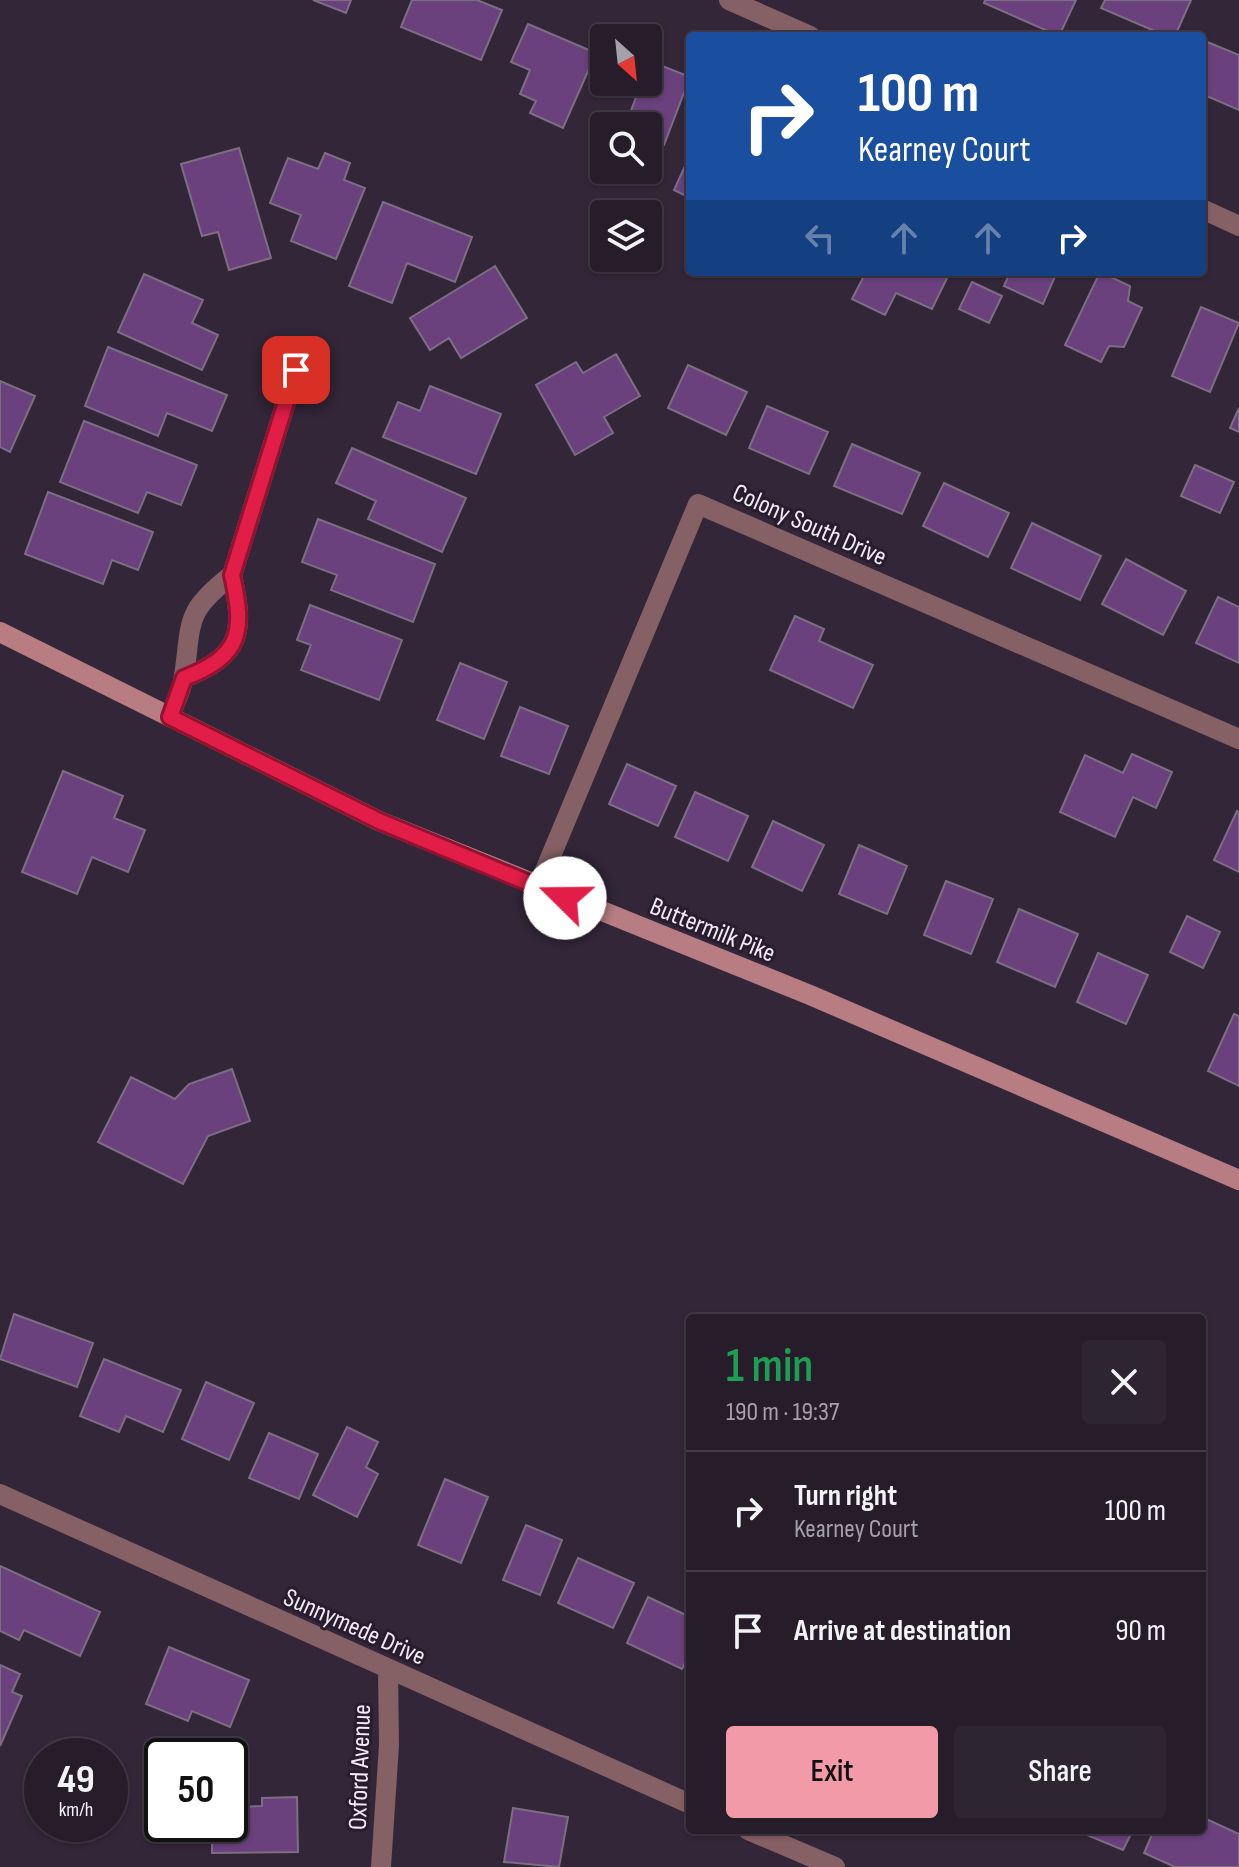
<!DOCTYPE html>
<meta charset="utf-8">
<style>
:root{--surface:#261c2a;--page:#2e2532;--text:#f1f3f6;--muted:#a4a1a8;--line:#423a47;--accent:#f39aa9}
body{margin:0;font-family:"Sofia Sans Condensed",sans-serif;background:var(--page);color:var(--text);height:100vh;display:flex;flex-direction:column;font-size:30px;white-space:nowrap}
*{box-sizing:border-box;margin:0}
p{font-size:26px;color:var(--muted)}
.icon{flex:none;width:44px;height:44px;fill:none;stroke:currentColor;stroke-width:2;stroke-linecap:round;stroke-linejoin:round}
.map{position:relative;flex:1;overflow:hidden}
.side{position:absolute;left:686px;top:1314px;width:520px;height:520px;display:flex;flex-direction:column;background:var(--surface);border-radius:8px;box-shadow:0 2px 6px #0004,0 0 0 2px var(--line)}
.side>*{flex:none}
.banner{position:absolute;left:686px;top:32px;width:520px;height:244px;border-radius:8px;box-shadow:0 2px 6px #0004,0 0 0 2px var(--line);background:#1a4fa0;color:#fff;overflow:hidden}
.needle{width:52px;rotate:153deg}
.buttons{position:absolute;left:590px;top:24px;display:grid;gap:16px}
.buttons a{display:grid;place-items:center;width:72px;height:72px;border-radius:8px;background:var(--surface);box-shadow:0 2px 6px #0004,0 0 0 2px var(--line);font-size:40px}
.speed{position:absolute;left:24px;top:1738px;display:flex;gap:16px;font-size:40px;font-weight:700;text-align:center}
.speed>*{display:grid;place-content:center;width:104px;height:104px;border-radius:50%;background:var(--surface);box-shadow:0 2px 6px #0004,0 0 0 2px var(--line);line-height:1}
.speed small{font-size:20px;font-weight:400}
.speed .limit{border:4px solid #111;border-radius:12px;background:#fff;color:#111}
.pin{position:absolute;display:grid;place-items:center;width:68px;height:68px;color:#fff;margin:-34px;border-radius:16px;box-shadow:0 4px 12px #0006}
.me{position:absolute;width:88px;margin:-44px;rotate:292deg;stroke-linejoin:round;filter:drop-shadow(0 0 6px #0008)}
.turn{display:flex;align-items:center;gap:28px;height:168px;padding:0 40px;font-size:36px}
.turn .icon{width:104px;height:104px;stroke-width:2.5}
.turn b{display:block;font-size:56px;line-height:68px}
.lanes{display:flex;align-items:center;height:76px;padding:0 40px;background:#0003;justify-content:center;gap:40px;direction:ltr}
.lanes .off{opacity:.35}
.round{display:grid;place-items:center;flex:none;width:84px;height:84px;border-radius:8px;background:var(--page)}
.headline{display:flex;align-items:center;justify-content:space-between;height:136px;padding:0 40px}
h1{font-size:48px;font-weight:600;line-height:60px;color:#1e9e55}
.button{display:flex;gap:16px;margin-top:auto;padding:16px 40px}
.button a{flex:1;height:92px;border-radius:8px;background:var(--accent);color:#111;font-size:32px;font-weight:600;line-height:92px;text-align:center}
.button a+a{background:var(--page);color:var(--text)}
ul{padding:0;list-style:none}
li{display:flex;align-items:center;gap:24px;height:120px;padding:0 40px;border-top:2px solid var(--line)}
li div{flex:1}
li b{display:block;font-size:30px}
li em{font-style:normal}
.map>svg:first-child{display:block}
</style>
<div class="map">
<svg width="1239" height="1867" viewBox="0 0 1239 1867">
<rect width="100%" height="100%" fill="#322638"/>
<path fill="#6a407d" stroke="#7c6e83" stroke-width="2" d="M 313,0 L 351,0 L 346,13 Z
M 412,0 L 477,0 L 502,10 L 481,60 L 401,27 Z
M 985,0 L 1076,0 L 1059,36 L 984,3 Z
M 1105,0 L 1191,0 L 1175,36 L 1166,36 L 1101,8 Z
M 528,24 L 596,53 L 563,128 L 530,113 L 536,101 L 520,94 L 530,70 L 511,62 Z
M 1205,41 L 1239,55 L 1239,110 L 1202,94 L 1202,49 Z
M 650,61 L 690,77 L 664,145 L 648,139 L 648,126 L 625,126 L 642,82 L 648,82 Z
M 239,148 L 271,258 L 229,270 L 218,232 L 202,236 L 181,164 Z
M 325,153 L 350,163 L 344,180 L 365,188 L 336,259 L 291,241 L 301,215 L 270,203 L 288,158 L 318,169 Z
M 690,155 L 690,198 L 674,190 Z
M 383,202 L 472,237 L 455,282 L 407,263 L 392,303 L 349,286 Z
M 495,266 L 527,318 L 461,358 L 449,338 L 430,350 L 410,318 Z
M 866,272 L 950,272 L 932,309 L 896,293 L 885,315 L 852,299 Z
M 1010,272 L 1057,272 L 1043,304 L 1004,286 Z
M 1100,272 L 1130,286 L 1128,301 L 1142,308 L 1124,347 L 1109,346 L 1101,362 L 1065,345 Z
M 144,274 L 203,300 L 192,323 L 218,335 L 202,370 L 118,332 Z
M 972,282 L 1002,296 L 989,323 L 959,309 Z
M 1201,307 L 1239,323 L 1210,392 L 1172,376 Z
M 108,347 L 227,395 L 212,431 L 167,413 L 158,436 L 85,406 Z
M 616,354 L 640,396 L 604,417 L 613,433 L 575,455 L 536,385 L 576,362 L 583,373 Z
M 688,365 L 747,392 L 726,435 L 668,408 Z
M 0,381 L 35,396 L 10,452 L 0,447 Z
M 430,386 L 501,414 L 476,474 L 383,437 L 398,402 L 420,411 Z
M 767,406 L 828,432 L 809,474 L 749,448 Z
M 1239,408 L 1239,432 L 1230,428 Z
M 84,421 L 197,465 L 181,505 L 147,492 L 138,513 L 60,482 Z
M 852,444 L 920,473 L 902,514 L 834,486 Z
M 352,448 L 466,498 L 442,552 L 368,519 L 376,501 L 336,483 Z
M 1195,465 L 1234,482 L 1220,513 L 1181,496 Z
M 944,483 L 1009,513 L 988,557 L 923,526 Z
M 48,492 L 153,532 L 138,570 L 112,560 L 103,584 L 25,554 Z
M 318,519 L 435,564 L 413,622 L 331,590 L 337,575 L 302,562 Z
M 1032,523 L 1101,556 L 1080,600 L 1011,568 Z
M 1126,559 L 1186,591 L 1163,635 L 1102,604 Z
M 1218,597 L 1239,607 L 1239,663 L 1196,643 Z
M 310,605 L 402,640 L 379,700 L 301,670 L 311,645 L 297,640 Z
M 795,616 L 824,629 L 819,641 L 873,665 L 853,708 L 770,670 Z
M 460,663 L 507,682 L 484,739 L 437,720 Z
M 520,707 L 568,726 L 549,774 L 501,756 Z
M 1132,754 L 1172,772 L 1156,808 L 1133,797 L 1115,837 L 1060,812 L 1085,755 L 1123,773 Z
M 627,764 L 676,786 L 658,826 L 609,804 Z
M 63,771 L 123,796 L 114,818 L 145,830 L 128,872 L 92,857 L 77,894 L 22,872 Z
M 695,792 L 748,816 L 728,861 L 675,837 Z
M 1237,811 L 1239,812 L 1239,872 L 1214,860 Z
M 773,821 L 824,845 L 802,891 L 752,867 Z
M 859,845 L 907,866 L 887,914 L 839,894 Z
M 946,881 L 993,899 L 971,954 L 924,935 Z
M 1019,909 L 1078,934 L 1055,987 L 997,962 Z
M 1187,916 L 1220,932 L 1203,968 L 1170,952 Z
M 1098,953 L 1148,975 L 1126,1024 L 1077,1002 Z
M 1234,1014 L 1239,1016 L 1239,1086 L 1208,1071 Z
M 232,1069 L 250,1121 L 208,1136 L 183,1184 L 98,1142 L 131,1077 L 175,1099 L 189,1084 Z
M 14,1314 L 93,1343 L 77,1387 L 0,1359 Z
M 104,1359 L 181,1390 L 163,1432 L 126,1416 L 119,1432 L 80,1416 Z
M 206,1382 L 254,1403 L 229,1460 L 182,1439 Z
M 347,1427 L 378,1442 L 366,1467 L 378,1474 L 357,1517 L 313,1495 Z
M 269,1433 L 318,1454 L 299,1499 L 249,1478 Z
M 445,1479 L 488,1497 L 461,1563 L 418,1545 Z
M 526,1525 L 562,1540 L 540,1595 L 503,1580 Z
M 578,1558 L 634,1583 L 613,1628 L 558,1603 Z
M 0,1566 L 100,1612 L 80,1656 L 24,1630 L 19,1640 L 0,1631 Z
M 648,1597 L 690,1617 L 690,1652 L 682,1669 L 627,1643 Z
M 169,1647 L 249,1680 L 230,1727 L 192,1711 L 188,1721 L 146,1704 Z
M 0,1665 L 20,1674 L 12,1692 L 22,1696 L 0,1746 Z
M 297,1797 L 298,1852 L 212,1853 L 212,1824 L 230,1824 L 230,1807 L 262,1806 L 262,1798 Z
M 513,1808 L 568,1817 L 559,1867 L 504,1862 Z
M 1202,1817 L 1239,1834 L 1239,1867 L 1175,1867 L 1144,1853 L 1154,1830 L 1202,1830 Z
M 1075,1830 L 1133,1830 L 1123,1850 Z"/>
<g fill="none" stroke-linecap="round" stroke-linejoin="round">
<path stroke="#856064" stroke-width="20" d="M 729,0 L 810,36
M 1202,209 L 1239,226
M 184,678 C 241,656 245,633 232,575 L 296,370
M 170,717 C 174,704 182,690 184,676 C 192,621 184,612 232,575
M 538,887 L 698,504 L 1239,739
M 0,1494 L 690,1804
M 748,1830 L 835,1867
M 381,1867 L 389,1745 L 388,1670"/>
<path stroke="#b77d83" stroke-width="20" d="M 0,632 L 379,821 L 810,995 L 1239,1180"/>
</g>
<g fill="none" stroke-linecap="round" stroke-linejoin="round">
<g stroke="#92132f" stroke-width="20">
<path id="route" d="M 296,370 L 232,575 C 245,633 241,656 184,678 L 170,717 L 379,821 L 565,898"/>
</g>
<use href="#route" stroke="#e11d48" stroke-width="14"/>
</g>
<g text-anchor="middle" stroke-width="6" stroke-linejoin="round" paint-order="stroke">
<g font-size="26" fill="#f2eaf6" stroke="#281d2e">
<text transform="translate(810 524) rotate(24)" y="9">Colony South Drive</text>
<text transform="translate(713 929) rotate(22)" y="9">Buttermilk Pike</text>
<text transform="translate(355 1626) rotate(24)" y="9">Sunnymede Drive</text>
<text transform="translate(359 1767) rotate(-88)" y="9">Oxford Avenue</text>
</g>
</g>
</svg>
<div class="buttons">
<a><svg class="needle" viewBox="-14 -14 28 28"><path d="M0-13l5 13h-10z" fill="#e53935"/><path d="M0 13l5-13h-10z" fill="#a4a1a8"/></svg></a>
<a><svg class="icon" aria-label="search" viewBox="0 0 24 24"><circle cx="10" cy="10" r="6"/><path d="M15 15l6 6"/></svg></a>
<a><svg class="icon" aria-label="layers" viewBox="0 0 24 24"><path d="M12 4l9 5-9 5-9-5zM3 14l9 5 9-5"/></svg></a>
</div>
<div class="speed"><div>49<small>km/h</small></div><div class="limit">50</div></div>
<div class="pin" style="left:296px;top:370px;background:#d93025"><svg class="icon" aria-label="arrive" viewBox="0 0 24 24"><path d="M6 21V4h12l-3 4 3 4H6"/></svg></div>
<svg class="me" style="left:565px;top:898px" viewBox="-20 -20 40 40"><circle r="19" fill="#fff"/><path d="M0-13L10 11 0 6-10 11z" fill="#e11d48"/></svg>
<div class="banner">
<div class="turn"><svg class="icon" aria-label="right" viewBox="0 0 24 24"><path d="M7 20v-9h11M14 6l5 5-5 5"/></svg><div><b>100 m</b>Kearney Court</div></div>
<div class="lanes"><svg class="icon off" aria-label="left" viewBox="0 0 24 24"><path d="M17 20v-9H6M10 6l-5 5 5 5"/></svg><svg class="icon off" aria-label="ahead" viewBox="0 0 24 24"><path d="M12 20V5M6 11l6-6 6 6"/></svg><svg class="icon off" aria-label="ahead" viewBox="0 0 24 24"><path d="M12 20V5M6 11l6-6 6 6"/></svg><svg class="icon" aria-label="right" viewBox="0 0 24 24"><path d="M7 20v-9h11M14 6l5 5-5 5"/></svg></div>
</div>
<section class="side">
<div class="headline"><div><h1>1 min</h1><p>190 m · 19:37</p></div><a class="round"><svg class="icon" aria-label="close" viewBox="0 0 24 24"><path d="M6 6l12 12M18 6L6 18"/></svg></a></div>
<ul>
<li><svg class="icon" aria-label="right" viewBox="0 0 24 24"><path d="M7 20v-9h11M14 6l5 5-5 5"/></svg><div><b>Turn right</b><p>Kearney Court</p></div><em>100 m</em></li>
<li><svg class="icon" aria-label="arrive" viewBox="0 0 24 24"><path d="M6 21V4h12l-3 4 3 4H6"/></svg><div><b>Arrive at destination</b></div><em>90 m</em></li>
</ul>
<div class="button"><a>Exit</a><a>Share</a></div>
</section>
</div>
